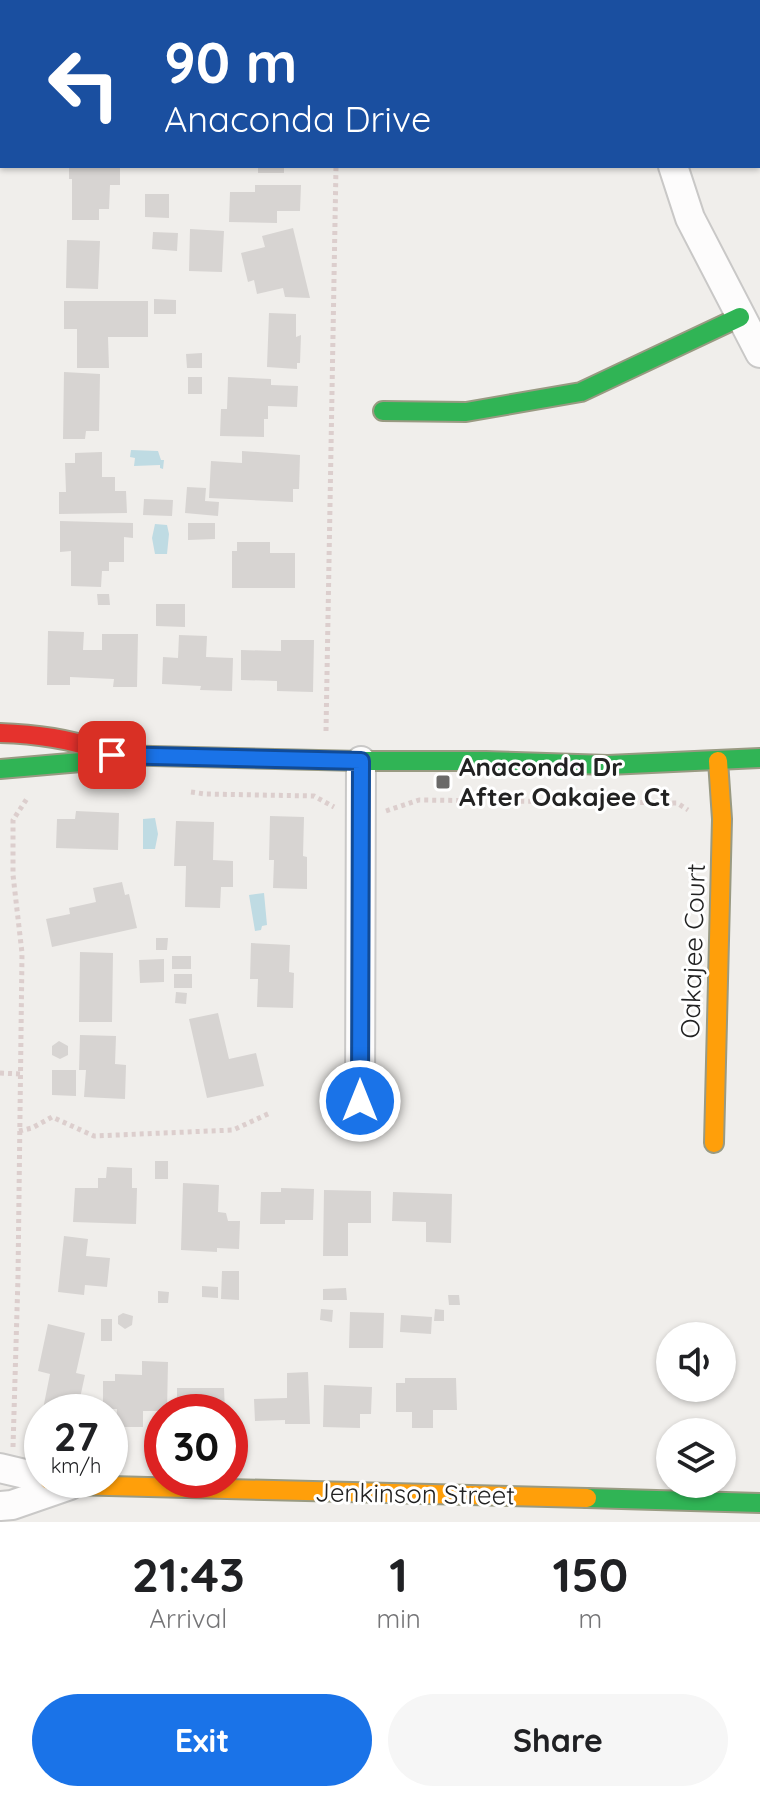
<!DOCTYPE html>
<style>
:root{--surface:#fff;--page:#f6f6f6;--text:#202124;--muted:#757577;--accent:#1a73e8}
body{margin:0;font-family:Quicksand,sans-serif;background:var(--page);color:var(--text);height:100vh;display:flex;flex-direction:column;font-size:30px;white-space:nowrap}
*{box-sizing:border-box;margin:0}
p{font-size:26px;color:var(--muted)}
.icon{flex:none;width:44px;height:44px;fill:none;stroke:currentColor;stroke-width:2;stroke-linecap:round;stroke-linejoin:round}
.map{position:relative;height:1522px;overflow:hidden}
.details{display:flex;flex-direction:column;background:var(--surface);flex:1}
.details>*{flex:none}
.guide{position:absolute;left:0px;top:0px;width:760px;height:168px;box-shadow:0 2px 6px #0004;background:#1a4fa0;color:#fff;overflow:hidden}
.tools{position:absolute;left:656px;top:1322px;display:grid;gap:16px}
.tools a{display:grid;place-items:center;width:80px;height:80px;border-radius:50%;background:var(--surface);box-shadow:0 2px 6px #0004;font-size:40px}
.speed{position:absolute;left:24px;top:1394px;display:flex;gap:16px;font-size:40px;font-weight:700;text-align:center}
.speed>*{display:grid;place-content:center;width:104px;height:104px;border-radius:50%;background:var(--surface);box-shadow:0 2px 6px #0004;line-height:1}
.speed small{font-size:20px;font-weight:400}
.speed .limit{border:12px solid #d22;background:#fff;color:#111}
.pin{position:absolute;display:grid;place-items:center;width:68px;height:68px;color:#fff;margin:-34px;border-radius:16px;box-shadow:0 4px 12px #0006}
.me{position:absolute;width:88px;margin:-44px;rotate:0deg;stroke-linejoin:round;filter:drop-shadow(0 0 6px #0008)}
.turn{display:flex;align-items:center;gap:28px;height:168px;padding:0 32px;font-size:36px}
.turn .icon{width:104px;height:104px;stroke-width:2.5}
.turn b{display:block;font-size:56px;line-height:68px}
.eta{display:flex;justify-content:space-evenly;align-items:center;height:136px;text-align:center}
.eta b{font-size:48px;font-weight:700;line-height:56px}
.button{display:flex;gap:16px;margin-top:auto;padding:16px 32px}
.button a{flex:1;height:92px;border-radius:48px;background:var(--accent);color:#fff;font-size:32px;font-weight:700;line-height:92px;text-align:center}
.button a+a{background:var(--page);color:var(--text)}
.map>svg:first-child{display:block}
</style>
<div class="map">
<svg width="760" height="1522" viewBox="0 0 760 1522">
<rect width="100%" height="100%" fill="#f0eeeb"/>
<path fill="#bfdbe3" d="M 131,450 L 158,451 L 161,460 L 164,460 L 163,469 L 160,468 L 160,465 L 134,466 L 135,458 L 130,457 Z
M 155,524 L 167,525 L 169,534 L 167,554 L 155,554 L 152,538 Z
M 155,818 L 158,834 L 155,849 L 143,849 L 143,819 Z
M 264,893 L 267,925 L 262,926 L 261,930 L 255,931 L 249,895 Z"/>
<path fill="#d7d4d2" d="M 69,166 L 120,166 L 120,185 L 110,185 L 109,209 L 99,209 L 99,220 L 72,220 L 72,179 L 69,179 Z
M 258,166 L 284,166 L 284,173 L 258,173 Z
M 255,185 L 301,185 L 300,211 L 277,211 L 277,223 L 229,222 L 230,192 L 255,192 Z
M 145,194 L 169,194 L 169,218 L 145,217 Z
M 293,228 L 310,298 L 285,297 L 283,288 L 257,294 L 254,280 L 248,282 L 241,253 L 265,247 L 262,236 Z
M 190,229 L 224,231 L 222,272 L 189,271 Z
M 153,232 L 178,233 L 177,251 L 152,249 Z
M 67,240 L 100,241 L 98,289 L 66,288 Z
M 154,299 L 176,300 L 176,314 L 154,314 Z
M 64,301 L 148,301 L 148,337 L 108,337 L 109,368 L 77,368 L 77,329 L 64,329 Z
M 269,313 L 296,314 L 296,337 L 301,335 L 300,363 L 297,363 L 297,369 L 267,367 Z
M 202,353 L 202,368 L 187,368 L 186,354 Z
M 64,372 L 100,374 L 99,431 L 86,431 L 85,439 L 63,439 Z
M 188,377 L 202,377 L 202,394 L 188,394 Z
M 228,377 L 271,379 L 271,385 L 298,386 L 297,407 L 268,406 L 268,419 L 264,419 L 264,437 L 220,436 L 221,409 L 227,409 Z
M 242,451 L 300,455 L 299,489 L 293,489 L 293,502 L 209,498 L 211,461 L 242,463 Z
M 102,452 L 102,477 L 115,477 L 115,491 L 126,491 L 127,513 L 59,514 L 59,492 L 66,492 L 65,463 L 75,463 L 75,453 Z
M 187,487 L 206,488 L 205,501 L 219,502 L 218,516 L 185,513 Z
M 144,499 L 173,500 L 172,516 L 143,515 Z
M 60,521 L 133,523 L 133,538 L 124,537 L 124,562 L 109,562 L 109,571 L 102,571 L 101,587 L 71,586 L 71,551 L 60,552 Z
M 188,523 L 215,523 L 215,539 L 188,540 Z
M 237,542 L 270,542 L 270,553 L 295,553 L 295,588 L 232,588 L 232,551 L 237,551 Z
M 97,594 L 109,594 L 110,605 L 98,605 Z
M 156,604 L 185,604 L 185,627 L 156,626 Z
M 48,631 L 84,632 L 83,650 L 102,650 L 102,634 L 138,634 L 137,687 L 113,687 L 114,679 L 70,677 L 70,685 L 47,685 Z
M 179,635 L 207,636 L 206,657 L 233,658 L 232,691 L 200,690 L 201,686 L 162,684 L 163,657 L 178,658 Z
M 281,640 L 314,640 L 313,692 L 277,691 L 277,681 L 241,680 L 241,650 L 281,651 Z
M 76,811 L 119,813 L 118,850 L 56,848 L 57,819 L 75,819 Z
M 270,816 L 304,817 L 303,856 L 307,857 L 307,889 L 273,888 L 274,860 L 269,860 Z
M 176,821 L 214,822 L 213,860 L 233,861 L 233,887 L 221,887 L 220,908 L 185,907 L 186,866 L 174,866 Z
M 122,882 L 125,895 L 129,894 L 137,928 L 52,947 L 46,919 L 70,914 L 69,908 L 96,902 L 93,888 Z
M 156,938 L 168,938 L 167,950 L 156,950 Z
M 251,943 L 290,945 L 289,972 L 294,973 L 293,1008 L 257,1007 L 258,979 L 250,979 Z
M 80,952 L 113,953 L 112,1022 L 79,1022 Z
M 172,956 L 191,956 L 191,969 L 172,969 Z
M 164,959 L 164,982 L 140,983 L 139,960 Z
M 174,974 L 192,974 L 192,988 L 174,988 Z
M 176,992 L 187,993 L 186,1004 L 175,1003 Z
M 218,1013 L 229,1059 L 256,1053 L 264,1086 L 207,1098 L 189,1019 Z
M 80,1035 L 116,1036 L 115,1064 L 126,1065 L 125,1099 L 84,1097 L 86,1070 L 79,1070 Z
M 59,1041 L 68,1046 L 68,1055 L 60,1059 L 52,1055 L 52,1046 Z
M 52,1070 L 76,1070 L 76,1096 L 52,1095 Z
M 155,1161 L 168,1161 L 168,1179 L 155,1179 Z
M 107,1167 L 132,1168 L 132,1188 L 137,1188 L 136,1224 L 73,1222 L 75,1188 L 98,1188 L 98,1178 L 106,1178 Z
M 183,1183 L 219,1185 L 218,1212 L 226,1213 L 228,1221 L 240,1221 L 239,1249 L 217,1248 L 217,1252 L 181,1250 Z
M 281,1188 L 314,1189 L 313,1220 L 285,1220 L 285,1224 L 260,1224 L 261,1192 L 281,1192 Z
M 324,1190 L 371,1191 L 371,1223 L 348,1223 L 348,1256 L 323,1256 Z
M 393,1192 L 452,1194 L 451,1243 L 426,1242 L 426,1222 L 392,1221 Z
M 64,1236 L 88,1239 L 86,1256 L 110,1258 L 107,1287 L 85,1285 L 84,1295 L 58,1292 Z
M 222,1271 L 239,1271 L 239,1300 L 221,1299 Z
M 202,1286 L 218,1287 L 218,1298 L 202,1297 Z
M 346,1288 L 347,1300 L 323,1300 L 323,1289 Z
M 158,1291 L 169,1292 L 168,1303 L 158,1303 Z
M 448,1295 L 459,1295 L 460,1305 L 449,1305 Z
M 321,1309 L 333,1310 L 332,1322 L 320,1320 Z
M 435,1309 L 444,1310 L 444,1321 L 434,1321 Z
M 350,1312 L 384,1313 L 383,1348 L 349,1348 Z
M 123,1313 L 133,1316 L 132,1325 L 125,1329 L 118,1324 L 118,1316 Z
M 401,1315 L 432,1317 L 431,1334 L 400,1332 Z
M 101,1319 L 112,1319 L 112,1341 L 101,1341 Z
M 48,1324 L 85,1333 L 76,1373 L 85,1375 L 77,1412 L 57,1412 L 43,1409 L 50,1374 L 38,1371 Z
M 142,1361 L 168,1362 L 167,1411 L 143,1411 L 143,1427 L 116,1427 L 117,1409 L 103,1409 L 103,1381 L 115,1381 L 115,1374 L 142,1375 Z
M 308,1372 L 310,1424 L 285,1424 L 285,1420 L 255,1421 L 254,1399 L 287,1398 L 287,1373 Z
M 405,1378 L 456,1378 L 457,1410 L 433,1410 L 433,1428 L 412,1428 L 412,1412 L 396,1412 L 396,1383 L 405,1383 Z
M 324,1385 L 372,1387 L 371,1414 L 360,1414 L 360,1428 L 323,1427 Z
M 177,1388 L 224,1388 L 225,1412 L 177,1412 Z"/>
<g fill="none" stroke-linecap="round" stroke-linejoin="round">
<g stroke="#c9c8c7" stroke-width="32">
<path id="street" d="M 657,2 L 657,0
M 673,166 L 690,218 L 760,353
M 360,1101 L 361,761
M 0,1468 L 42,1478
M 0,1506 L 12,1505 L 70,1485"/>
</g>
<g stroke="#999a82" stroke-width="22">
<path id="fast" d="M 383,411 L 466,412 L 581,392 L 740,317
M 0,769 L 81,762 L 112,755 L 361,761 L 486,761 L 608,765 L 760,758
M 587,1498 L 760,1503"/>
</g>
<g stroke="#999a82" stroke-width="22">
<path id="slow" d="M 714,1143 L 722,819 L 718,761
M 49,1480 L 70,1485 L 587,1498"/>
</g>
<g stroke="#999a82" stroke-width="22">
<path id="jam" d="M 0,733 C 33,734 66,738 97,749"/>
</g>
<path stroke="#dccecd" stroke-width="5" stroke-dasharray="4 4" stroke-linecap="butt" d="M 339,2 L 339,0
M 0,71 L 2,71
M 326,731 L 336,166
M 191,792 L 205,794 L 314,796 L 334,807
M 386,811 L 419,800 L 677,803 L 688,810
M 0,1073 L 20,1074
M 19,1131 L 32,1128 L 52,1117 L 94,1136 L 233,1130 L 270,1113
M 13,1447 L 18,1277 L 22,953 L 13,875 L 13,820 L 28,797"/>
<use href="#street" stroke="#fdfcfc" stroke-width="28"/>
<use href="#fast" stroke="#30b455" stroke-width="18"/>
<use href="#slow" stroke="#ff9f0a" stroke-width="18"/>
<use href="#jam" stroke="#e5322d" stroke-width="18"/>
</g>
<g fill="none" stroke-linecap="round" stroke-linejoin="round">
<g stroke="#114b97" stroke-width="20">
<path id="route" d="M 112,755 L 361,761 L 360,1101"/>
</g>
<use href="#route" stroke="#1a73e8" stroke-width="14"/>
</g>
<rect fill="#6a6968" stroke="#fff" stroke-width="3" x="435" y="774" width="16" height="16" rx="4"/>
<g text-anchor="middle" stroke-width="6" stroke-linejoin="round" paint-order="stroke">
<g font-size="26" font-weight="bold" fill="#222" stroke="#fff" text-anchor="start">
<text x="459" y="776">Anaconda Dr<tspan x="459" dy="30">After Oakajee Ct</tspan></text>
</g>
<g font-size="26" fill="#222" stroke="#fff">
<text transform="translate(693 951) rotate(-88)" y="9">Oakajee Court</text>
<text transform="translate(415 1494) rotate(1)" y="9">Jenkinson Street</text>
</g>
</g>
</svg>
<div class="tools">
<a><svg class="icon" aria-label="sound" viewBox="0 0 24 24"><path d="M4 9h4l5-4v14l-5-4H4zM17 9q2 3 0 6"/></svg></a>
<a><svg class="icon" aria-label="layers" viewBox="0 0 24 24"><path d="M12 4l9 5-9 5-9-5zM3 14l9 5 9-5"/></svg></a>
</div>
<div class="speed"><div>27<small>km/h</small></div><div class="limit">30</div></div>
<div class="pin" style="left:112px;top:755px;background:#d93025"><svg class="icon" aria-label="arrive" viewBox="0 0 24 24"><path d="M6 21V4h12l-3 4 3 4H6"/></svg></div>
<svg class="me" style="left:360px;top:1101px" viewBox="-20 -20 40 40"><circle r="17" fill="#1a73e8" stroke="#fff" stroke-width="3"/><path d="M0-11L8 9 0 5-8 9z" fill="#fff"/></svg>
<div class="guide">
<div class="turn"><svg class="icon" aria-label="left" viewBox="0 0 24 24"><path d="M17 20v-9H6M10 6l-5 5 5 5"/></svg><div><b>90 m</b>Anaconda Drive</div></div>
</div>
</div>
<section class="details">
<div class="eta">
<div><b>21:43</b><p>Arrival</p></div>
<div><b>1</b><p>min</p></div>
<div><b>150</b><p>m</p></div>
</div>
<div class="button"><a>Exit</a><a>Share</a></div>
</section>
